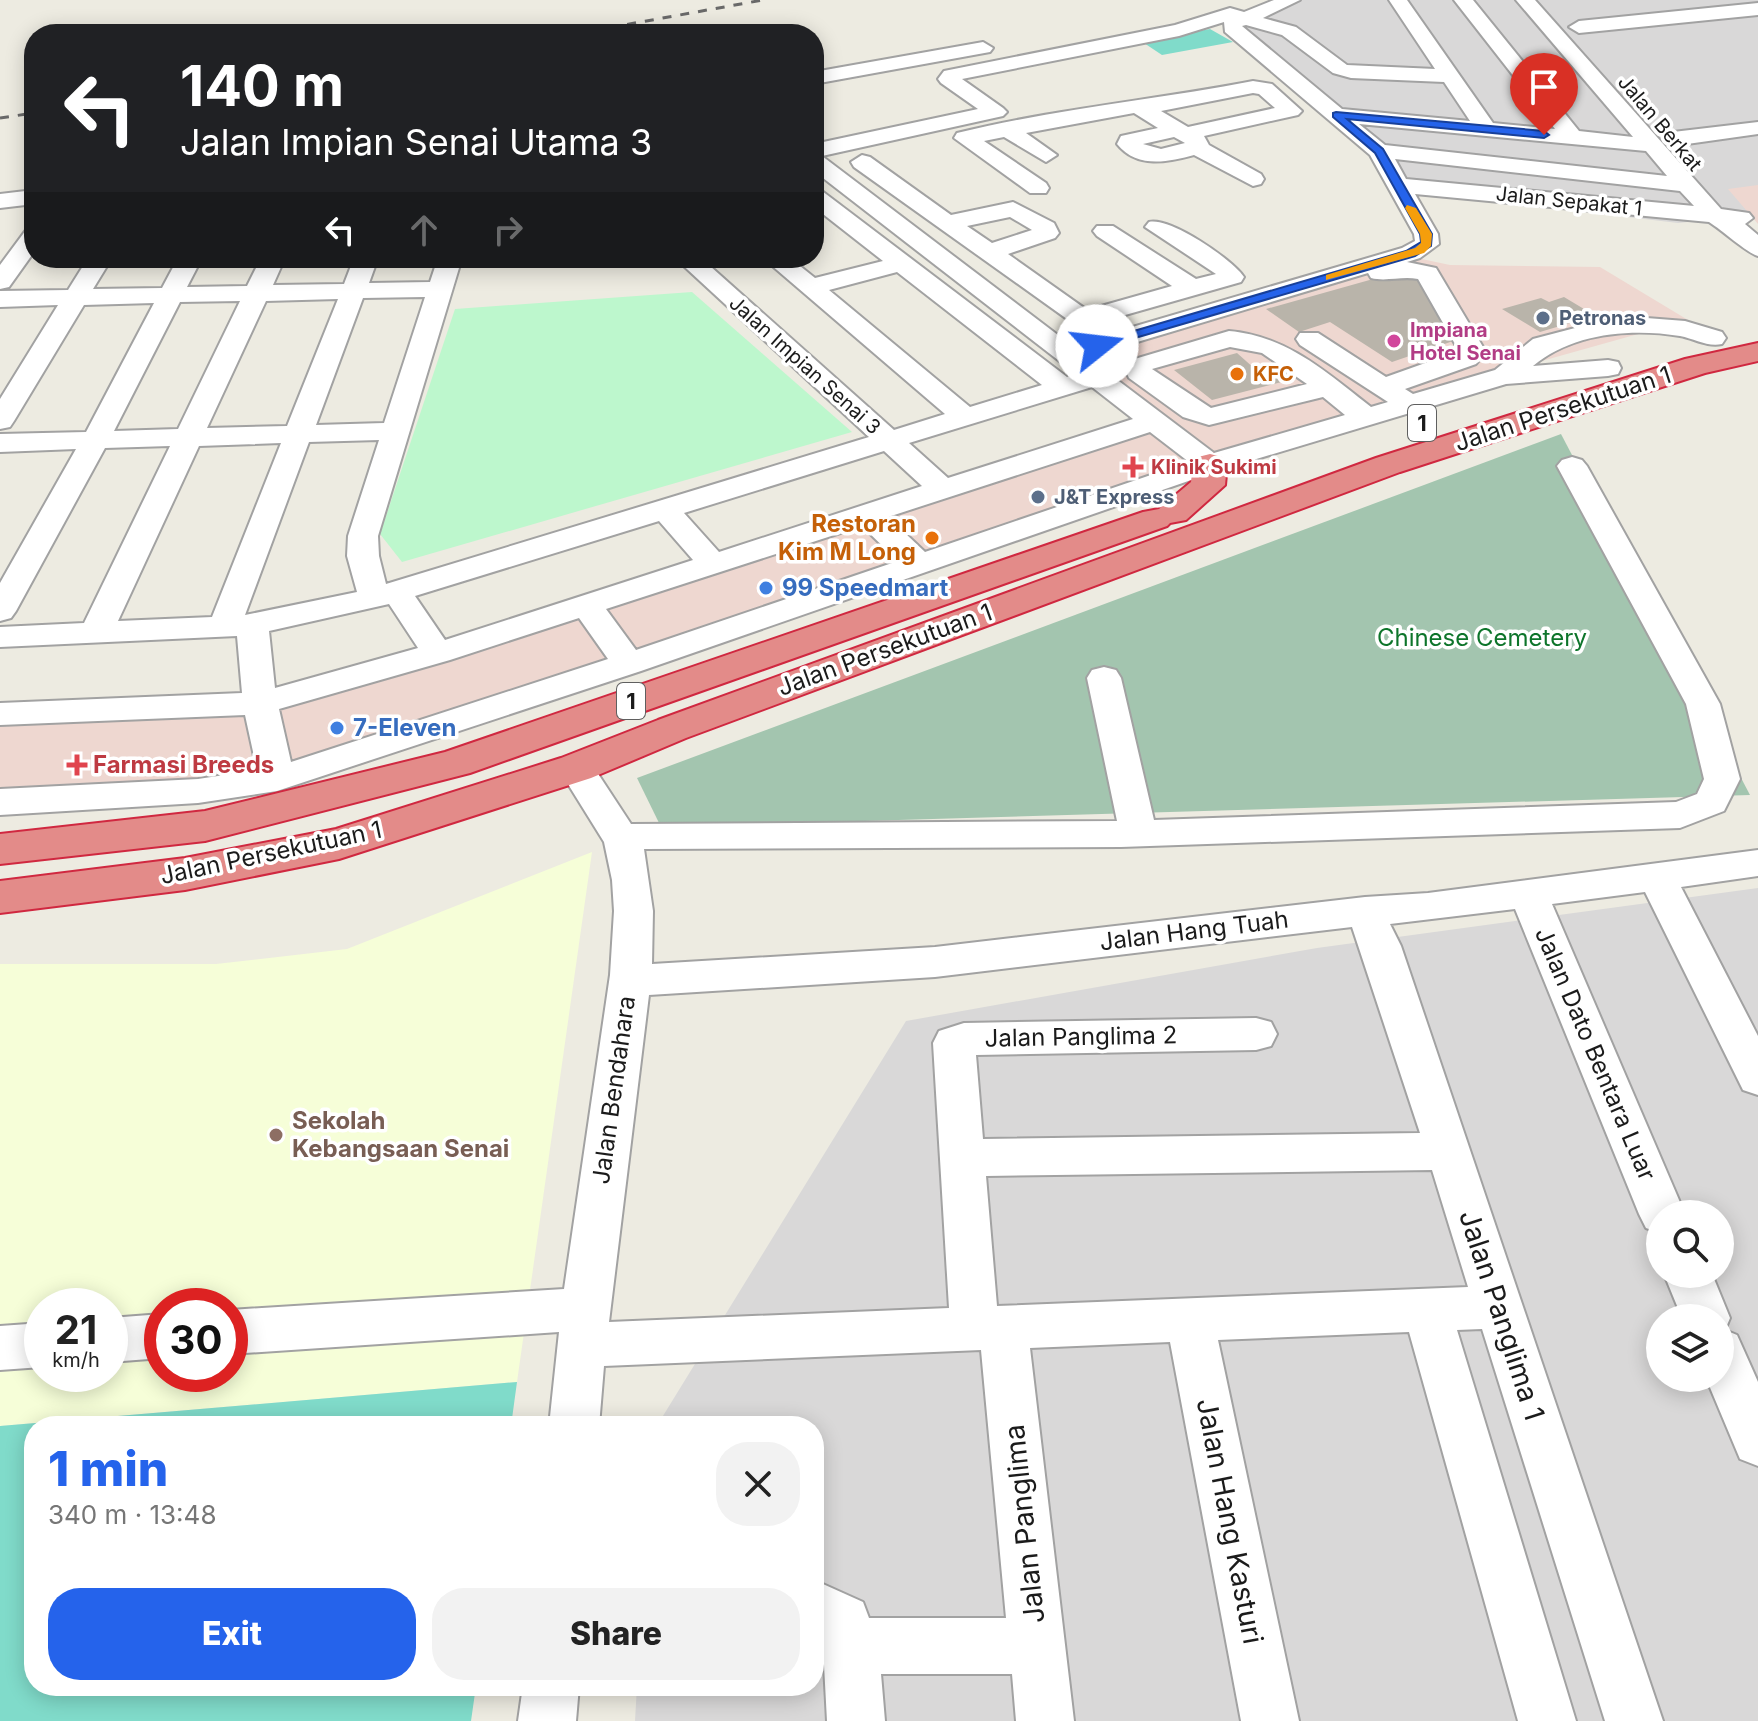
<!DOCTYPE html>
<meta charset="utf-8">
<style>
:root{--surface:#fff;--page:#f2f2f2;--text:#222;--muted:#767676;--accent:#2563eb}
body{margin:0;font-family:Inter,sans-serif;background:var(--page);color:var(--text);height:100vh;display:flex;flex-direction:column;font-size:30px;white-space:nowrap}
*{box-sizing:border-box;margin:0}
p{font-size:26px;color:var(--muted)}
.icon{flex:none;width:44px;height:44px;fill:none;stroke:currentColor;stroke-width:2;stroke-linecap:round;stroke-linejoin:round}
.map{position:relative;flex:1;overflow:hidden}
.details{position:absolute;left:24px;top:1416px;width:800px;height:280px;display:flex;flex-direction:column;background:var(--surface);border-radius:32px;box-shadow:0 4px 20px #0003}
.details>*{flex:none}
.banner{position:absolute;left:24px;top:24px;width:800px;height:244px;border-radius:32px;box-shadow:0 4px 20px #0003;background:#202124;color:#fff;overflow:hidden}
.controls{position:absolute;left:1646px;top:1200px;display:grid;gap:16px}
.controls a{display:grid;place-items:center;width:88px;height:88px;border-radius:50%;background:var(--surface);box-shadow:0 4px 20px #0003;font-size:40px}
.speed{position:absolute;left:24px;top:1288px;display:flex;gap:16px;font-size:40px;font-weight:700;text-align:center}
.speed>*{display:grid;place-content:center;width:104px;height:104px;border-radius:50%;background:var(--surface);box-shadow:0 4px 20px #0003;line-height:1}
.speed small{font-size:20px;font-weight:400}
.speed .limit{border:12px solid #d22;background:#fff;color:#111}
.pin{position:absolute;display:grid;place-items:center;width:68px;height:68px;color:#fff;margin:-82px -34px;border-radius:50% 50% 50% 0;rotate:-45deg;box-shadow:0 0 8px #0007}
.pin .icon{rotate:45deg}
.me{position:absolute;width:88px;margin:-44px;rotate:74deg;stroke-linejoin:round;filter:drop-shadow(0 0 6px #0008)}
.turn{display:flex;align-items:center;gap:28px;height:168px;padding:0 24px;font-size:36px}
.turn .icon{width:104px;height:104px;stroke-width:2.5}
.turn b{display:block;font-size:56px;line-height:68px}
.lanes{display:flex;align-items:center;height:76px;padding:0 24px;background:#0003;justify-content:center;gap:40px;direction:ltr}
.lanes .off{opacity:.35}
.round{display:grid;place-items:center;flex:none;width:84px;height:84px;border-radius:32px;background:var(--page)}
.overview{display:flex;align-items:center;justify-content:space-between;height:136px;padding:0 24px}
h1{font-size:48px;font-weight:800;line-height:60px;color:var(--accent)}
.button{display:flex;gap:16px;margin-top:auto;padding:16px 24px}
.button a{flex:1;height:92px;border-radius:32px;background:var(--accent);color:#fff;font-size:32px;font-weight:800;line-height:92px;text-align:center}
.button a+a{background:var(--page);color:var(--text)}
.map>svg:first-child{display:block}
</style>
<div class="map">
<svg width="1758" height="1721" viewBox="0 0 1758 1721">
<rect width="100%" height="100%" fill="#edebe1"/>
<path fill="#d9d8d8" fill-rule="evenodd" d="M 1275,0 L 1758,0 L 1758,215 L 1678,223 L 1391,189 L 1365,145 L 1220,20 Z
M 1758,888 L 1758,1721 L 635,1721 L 637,1686 L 814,1686 L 814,1426 L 658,1424 L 906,1021 L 1317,948 ZM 1660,1214 L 1720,1214 L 1720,1274 L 1660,1274 ZM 1660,1318 L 1720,1318 L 1720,1378 L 1660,1378 Z"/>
<path fill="#eed7d0" d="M 1758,185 L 1758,224 L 1728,189 Z
M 1417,258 L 1450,265 L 1600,267 L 1688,320 L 1213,453 L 1085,357 Z
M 1150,426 L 1198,463 L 269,774 L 0,795 L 0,718 L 257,706 Z"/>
<path fill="#f6fed8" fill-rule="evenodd" d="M 592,852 L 517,1382 L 0,1426 L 0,964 L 216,964 L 347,949 ZM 42,1306 L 110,1306 L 110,1374 L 42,1374 ZM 162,1306 L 230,1306 L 230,1374 L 162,1374 Z"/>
<path fill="#a3c5af" d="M 1561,434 L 1750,795 L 661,827 L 637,778 Z"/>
<path fill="#bdf7cd" d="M 692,292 L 852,432 L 402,562 L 380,534 L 455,309 Z"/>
<path fill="#80dbca" d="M 1210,29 L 1233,42 L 1162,55 L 1141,41 Z
M 517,1382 L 511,1426 L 34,1426 L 34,1686 L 476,1686 L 471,1721 L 0,1721 L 0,1426 Z"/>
<path fill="#b9b4aa" d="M 1398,272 L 1421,278 L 1456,340 L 1392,362 L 1330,322 L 1299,332 L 1266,309 Z
M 1564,297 L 1589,312 L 1574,317 L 1580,320 L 1540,332 L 1502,309 L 1541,298 L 1549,302 Z
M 1237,353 L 1255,369 L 1292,371 L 1301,377 L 1212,400 L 1174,370 Z"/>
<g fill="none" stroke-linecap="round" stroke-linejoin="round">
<g stroke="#a2a2a2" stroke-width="4">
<path id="minor" d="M 1274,0 L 1300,0 L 1263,18 L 1296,27 L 1347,65 L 1435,69 L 1389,0 L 1407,0 L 1493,123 L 1555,129 L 1454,0 L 1473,0 L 1579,131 L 1633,137 L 1516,0 L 1535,0 L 1721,209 L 1749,213 L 1753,218 L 1745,224 L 1758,235 L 1758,256 C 1747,253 1722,230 1709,222 L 1415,194 L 1438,234 L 1439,244 L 1420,258 L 1407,262 L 1436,268 L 1486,352 L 1476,364 L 1405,389 L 1413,394 L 1495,370 L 1533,339 L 1621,316 L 1685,321 L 1722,332 L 1726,338 L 1722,344 C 1707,347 1695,339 1680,336 C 1631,328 1572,333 1533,366 L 1608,360 L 1618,362 L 1621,368 L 1618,374 L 1608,376 L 1506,384 L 1220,470 L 641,671 L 277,791 L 198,803 L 0,815 L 0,789 L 198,779 L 257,770 L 245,715 L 0,725 L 0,703 L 242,693 L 237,636 L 0,647 L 0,627 L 84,623 L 170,446 L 105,448 L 16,611 L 11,618 L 0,621 L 0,583 L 76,449 L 0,452 L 0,434 L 86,432 L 154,303 L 84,305 L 14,421 L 10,427 L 0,429 L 0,399 L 58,305 L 0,307 L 0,291 L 68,290 L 88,258 L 112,258 L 93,289 L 162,288 L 178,258 L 202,258 L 187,287 L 247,286 L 261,258 L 285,258 L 273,285 L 344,284 L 354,258 L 378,258 L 369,283 L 430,282 L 438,258 L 462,258 L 378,536 L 379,556 L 386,584 L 869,437 L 675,258 L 701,258 L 894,430 L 945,414 L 763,258 L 790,258 L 815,278 L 883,261 L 814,207 L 814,189 L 822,191 L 1067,377 L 1076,374 L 814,171 L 814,144 L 978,109 L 941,83 L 938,79 L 944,71 L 1175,25 L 1230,8 L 1244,12 ZM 1224,22 L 1225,32 L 1370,155 L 1414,234 L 1415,241 L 1402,248 L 1071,345 L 822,156 L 1003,116 L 1007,112 L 1003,108 L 962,79 L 1179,36 ZM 1246,25 L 1282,35 L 1333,73 L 1351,78 L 1444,82 L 1470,121 L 1342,109 L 1242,26 ZM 1359,124 L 1646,151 L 1667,176 L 1385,145 ZM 1395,159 L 1680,191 L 1694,206 L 1406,179 ZM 897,272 L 1042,385 L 970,407 L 829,290 ZM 1368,273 L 1371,278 C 1386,282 1401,276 1418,279 L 1459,351 L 1386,377 L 1318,333 L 1300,333 L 1296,339 L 1300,345 L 1388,402 L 1371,407 C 1326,372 1287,336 1229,331 L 1128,361 L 1124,367 L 1129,378 L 1183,417 L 1209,425 L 1323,397 L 1345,415 L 1214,453 L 1087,357 ZM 425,297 L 384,423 L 316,425 L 363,298 ZM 338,299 L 287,426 L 207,428 L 266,301 ZM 240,301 L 178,429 L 114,431 L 180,302 ZM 1230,347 L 1262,353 L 1307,384 L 1211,408 L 1152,369 ZM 1092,387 L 1133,419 L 948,478 L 909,443 ZM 1150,432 L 1189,462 L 925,552 L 888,517 ZM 379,440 L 348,536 L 347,556 L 357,592 L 245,615 L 309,442 ZM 281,443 L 212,617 L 118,621 L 199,446 ZM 884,451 L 922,486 L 719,552 L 684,513 ZM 659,521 L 693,560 L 445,640 L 415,596 ZM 862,526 L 898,561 L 636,650 L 606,609 ZM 389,604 L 418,648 L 275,688 L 269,631 ZM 579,618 L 608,659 L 291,762 L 279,709 L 450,660 Z
M 1758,3 L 1758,15 L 1579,33 L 1569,27 L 1579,21 Z
M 983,42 L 993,48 L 990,52 L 814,84 L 814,72 Z
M 1253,81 L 1272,84 L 1302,111 L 1298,115 L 1204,136 L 1209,145 L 1261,174 L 1264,179 L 1261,184 L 1253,186 L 1194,155 C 1168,162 1137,169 1117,144 L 1121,136 L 1158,128 L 1134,113 L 1026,133 L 1057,155 L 1046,162 L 1004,137 L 984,141 L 1046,183 L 1049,188 L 1046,193 L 1030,193 L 954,138 L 957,133 C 1054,109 1155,100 1253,81 ZM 1253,93 L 1259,94 L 1275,108 L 1188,127 L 1161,111 ZM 1174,137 L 1185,143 L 1161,149 L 1143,144 Z
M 1758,122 L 1758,134 L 1673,146 L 1662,139 L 1673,132 Z
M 862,155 L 870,157 L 951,215 L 1013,202 L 1054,223 L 1059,233 L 1055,238 L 1008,254 L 1087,310 L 1172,286 L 1097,236 L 1093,231 L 1097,226 L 1113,226 L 1196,279 L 1216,274 L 1145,227 L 1149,222 C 1170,217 1232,259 1244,277 L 1241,282 L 1083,327 L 1074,324 L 854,167 L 851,162 ZM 1010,217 L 1032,230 L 992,243 L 967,226 Z
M 34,190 L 34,204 L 0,208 L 0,194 Z
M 34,228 L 34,252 L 9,287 L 0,289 L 0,265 L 26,230 Z
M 1572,457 L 1582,460 L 1587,466 L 1720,704 L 1740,779 L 1724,811 L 1680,828 L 1121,847 L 644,849 L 653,911 L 652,964 L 935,947 L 1365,897 L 1428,893 L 1758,850 L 1758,876 L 1681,887 L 1758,1036 L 1758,1095 L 1743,1090 L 1645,892 L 1552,904 L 1685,1214 L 1660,1214 L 1660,1233 L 1646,1228 L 1639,1214 L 1515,909 L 1390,924 L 1401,946 L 1663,1721 L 1605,1721 L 1482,1329 L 1457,1330 L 1576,1721 L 1518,1721 L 1409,1332 L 1218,1340 L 1299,1721 L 1241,1721 L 1170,1342 L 1030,1348 L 1074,1721 L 1016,1721 L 1012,1674 L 881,1674 L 885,1721 L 827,1721 L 823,1646 L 821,1640 L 814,1637 L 814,1580 L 863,1602 L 869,1618 L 1006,1618 L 981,1350 L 604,1366 L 599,1426 L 549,1426 L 559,1332 L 230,1354 L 230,1310 L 564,1289 L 610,975 L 614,911 L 612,880 L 604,842 L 558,768 L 563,760 L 576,756 L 589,760 L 631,824 L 1117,821 L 1087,678 L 1092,670 L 1104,667 L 1116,670 L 1121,678 L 1154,820 L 1676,802 L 1697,794 L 1704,779 L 1686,704 L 1557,466 L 1562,460 ZM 1352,927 L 1420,1133 L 983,1139 L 976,1055 L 1256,1050 L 1271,1046 L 1277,1034 L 1271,1022 L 1256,1018 L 964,1023 L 939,1031 L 933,1043 L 949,1308 L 609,1322 L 649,995 L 935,977 ZM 1432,1170 L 1468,1287 L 997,1306 L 986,1176 Z
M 1664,1274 L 1712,1274 L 1730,1318 L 1725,1330 L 1737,1335 L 1758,1382 L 1758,1466 L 1740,1459 L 1706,1378 L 1720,1378 L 1720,1318 L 1682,1318 Z
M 162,1314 L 162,1358 L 110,1362 L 110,1318 Z
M 42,1323 L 42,1367 L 0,1370 L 0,1326 Z
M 523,1686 L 579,1686 L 576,1721 L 518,1721 Z"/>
</g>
<g stroke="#d02840" stroke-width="4">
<path id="highway" d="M 1758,343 L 1758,361 L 1705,373 L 1400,472 L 686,738 L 591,778 L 339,859 L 185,890 L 0,913 L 0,881 L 185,858 L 336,829 L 561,758 L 658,720 L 1376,458 L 1685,359 Z
M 1210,454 L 1222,457 L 1227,464 L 1225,485 L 1186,520 L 1170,523 L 1167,526 L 470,773 L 205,841 L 0,864 L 0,834 L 205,811 L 445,752 L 1143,512 L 1159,509 L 1191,482 L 1193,464 L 1198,457 Z"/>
</g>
<use href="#minor" fill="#fff" fill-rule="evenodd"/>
<use href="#highway" fill="#e38b89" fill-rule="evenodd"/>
<path stroke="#696969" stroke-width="3" stroke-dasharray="9 9" stroke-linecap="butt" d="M 574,34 L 763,0
M 0,118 L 34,113"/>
</g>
<path fill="#2563eb" stroke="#184099" stroke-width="2" d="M 1336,112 L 1544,131 L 1549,135 L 1544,138 L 1347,119 L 1383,149 L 1432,234 L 1431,246 L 1415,256 L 1101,348 L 1093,348 L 1093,343 L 1406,251 L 1421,242 L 1420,234 L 1375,153 L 1333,117 L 1333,113 Z"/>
<path fill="#f59e0b" d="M 1407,205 L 1416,208 L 1432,234 L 1431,246 L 1424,253 L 1326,280 L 1326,275 L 1415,248 L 1421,243 L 1420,234 L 1405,208 Z"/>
<g fill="#5c6f8a" stroke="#fff" stroke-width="3">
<circle cx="1543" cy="318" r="8"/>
<circle cx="1038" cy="497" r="8"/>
</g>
<circle fill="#d1479c" stroke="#fff" stroke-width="3" cx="1394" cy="341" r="8"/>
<g fill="#e8710a" stroke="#fff" stroke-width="3">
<circle cx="1237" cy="374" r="8"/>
<circle cx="932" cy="538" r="8"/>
</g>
<g fill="#e0444e" stroke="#fff" stroke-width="3">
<path d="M1129 455h8v8h8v8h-8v8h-8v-8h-8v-8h8z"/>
<path d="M73 753h8v8h8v8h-8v8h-8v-8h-8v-8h8z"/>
</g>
<g fill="#3f7fe0" stroke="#fff" stroke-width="3">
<circle cx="766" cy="588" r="8"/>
<circle cx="337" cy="728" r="8"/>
</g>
<circle fill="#8d6e63" stroke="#fff" stroke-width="3" cx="276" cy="1135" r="8"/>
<g text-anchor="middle" stroke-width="7" stroke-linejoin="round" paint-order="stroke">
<g font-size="20" fill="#1b1b1b" stroke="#fff">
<text transform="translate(1660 123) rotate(50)" y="7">Jalan Berkat</text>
<text transform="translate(1569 201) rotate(6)" y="7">Jalan Sepakat 1</text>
<text transform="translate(805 365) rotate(42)" y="7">Jalan Impian Senai 3</text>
</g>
<g font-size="20" font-weight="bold" fill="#4e5e75" stroke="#fff" text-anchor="start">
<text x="1559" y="325">Petronas</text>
<text x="1054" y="504">J&amp;T Express</text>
</g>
<g font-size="20" font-weight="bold" fill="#b23c85" stroke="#fff" text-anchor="start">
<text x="1410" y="337">Impiana<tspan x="1410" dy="23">Hotel Senai</tspan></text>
</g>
<g font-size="20" font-weight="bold" fill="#c56008" stroke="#fff" text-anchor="start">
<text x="1253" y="381">KFC</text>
</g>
<g font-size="20" font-weight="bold" fill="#be3a42" stroke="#fff" text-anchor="start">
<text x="1151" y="474">Klinik Sukimi</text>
</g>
<g fill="#fff" stroke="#5f5f5f" stroke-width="2">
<rect x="1408" y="405" width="28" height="36" rx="6"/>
<rect x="617" y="683" width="28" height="36" rx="6"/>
</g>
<g font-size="22" font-weight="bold" fill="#1b1b1b">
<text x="1422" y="431">1</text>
<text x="631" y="709">1</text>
</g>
<g font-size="24" fill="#1b1b1b" stroke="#fff">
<text transform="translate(1563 409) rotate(-18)" y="8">Jalan Persekutuan 1</text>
<text transform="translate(885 650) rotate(-20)" y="8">Jalan Persekutuan 1</text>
<text transform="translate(271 853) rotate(-12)" y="8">Jalan Persekutuan 1</text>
<text transform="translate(1194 931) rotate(-7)" y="8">Jalan Hang Tuah</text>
<text transform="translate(1081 1037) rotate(-1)" y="8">Jalan Panglima 2</text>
<text transform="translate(1595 1054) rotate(67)" y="8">Jalan Dato Bentara Luar</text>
<text transform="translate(614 1090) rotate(-82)" y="8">Jalan Bendahara</text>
</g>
<g font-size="24" font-weight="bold" fill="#c56008" stroke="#fff" text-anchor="end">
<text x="916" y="532">Restoran<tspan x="916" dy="28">Kim M Long</tspan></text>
</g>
<g font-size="24" font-weight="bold" fill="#366cbe" stroke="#fff" text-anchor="start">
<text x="782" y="596">99 Speedmart</text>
<text x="353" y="736">7-Eleven</text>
</g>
<g font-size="24" fill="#0e752b" stroke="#fff">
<text x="1482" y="646">Chinese Cemetery</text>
</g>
<g font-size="24" font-weight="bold" fill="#be3a42" stroke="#fff" text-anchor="start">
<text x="93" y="773">Farmasi Breeds</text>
</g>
<g font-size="24" font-weight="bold" fill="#785e54" stroke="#fff" text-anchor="start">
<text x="292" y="1129">Sekolah<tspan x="292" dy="28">Kebangsaan Senai</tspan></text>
</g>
<g font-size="28" fill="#1b1b1b" stroke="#fff">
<text transform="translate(1502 1315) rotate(72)" y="10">Jalan Panglima 1</text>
<text transform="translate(1230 1521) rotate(79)" y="10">Jalan Hang Kasturi</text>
<text transform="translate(1024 1524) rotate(-96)" y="10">Jalan Panglima</text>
</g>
</g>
</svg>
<div class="controls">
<a><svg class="icon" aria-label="search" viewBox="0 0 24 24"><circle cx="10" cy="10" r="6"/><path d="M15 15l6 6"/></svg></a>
<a><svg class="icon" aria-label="layers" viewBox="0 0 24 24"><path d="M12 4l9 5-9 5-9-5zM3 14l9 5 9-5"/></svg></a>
</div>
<div class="speed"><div>21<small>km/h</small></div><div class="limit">30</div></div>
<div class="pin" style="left:1544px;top:135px;background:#d93025"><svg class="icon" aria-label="arrive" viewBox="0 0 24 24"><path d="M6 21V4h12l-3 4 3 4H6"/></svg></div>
<svg class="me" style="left:1097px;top:346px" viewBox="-20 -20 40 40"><circle r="19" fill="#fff"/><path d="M0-13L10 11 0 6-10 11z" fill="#2563eb"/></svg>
<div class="banner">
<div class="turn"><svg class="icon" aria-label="left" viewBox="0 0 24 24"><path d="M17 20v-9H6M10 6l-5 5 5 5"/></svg><div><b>140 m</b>Jalan Impian Senai Utama 3</div></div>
<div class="lanes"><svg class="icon" aria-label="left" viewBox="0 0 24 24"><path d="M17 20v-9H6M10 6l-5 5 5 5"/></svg><svg class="icon off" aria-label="ahead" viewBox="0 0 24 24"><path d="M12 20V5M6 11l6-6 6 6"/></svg><svg class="icon off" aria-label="right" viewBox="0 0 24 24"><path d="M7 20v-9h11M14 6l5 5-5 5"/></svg></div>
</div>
<section class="details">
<div class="overview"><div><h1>1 min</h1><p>340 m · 13:48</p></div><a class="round"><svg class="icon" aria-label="close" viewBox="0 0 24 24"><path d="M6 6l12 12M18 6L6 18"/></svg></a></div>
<div class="button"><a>Exit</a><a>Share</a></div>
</section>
</div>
